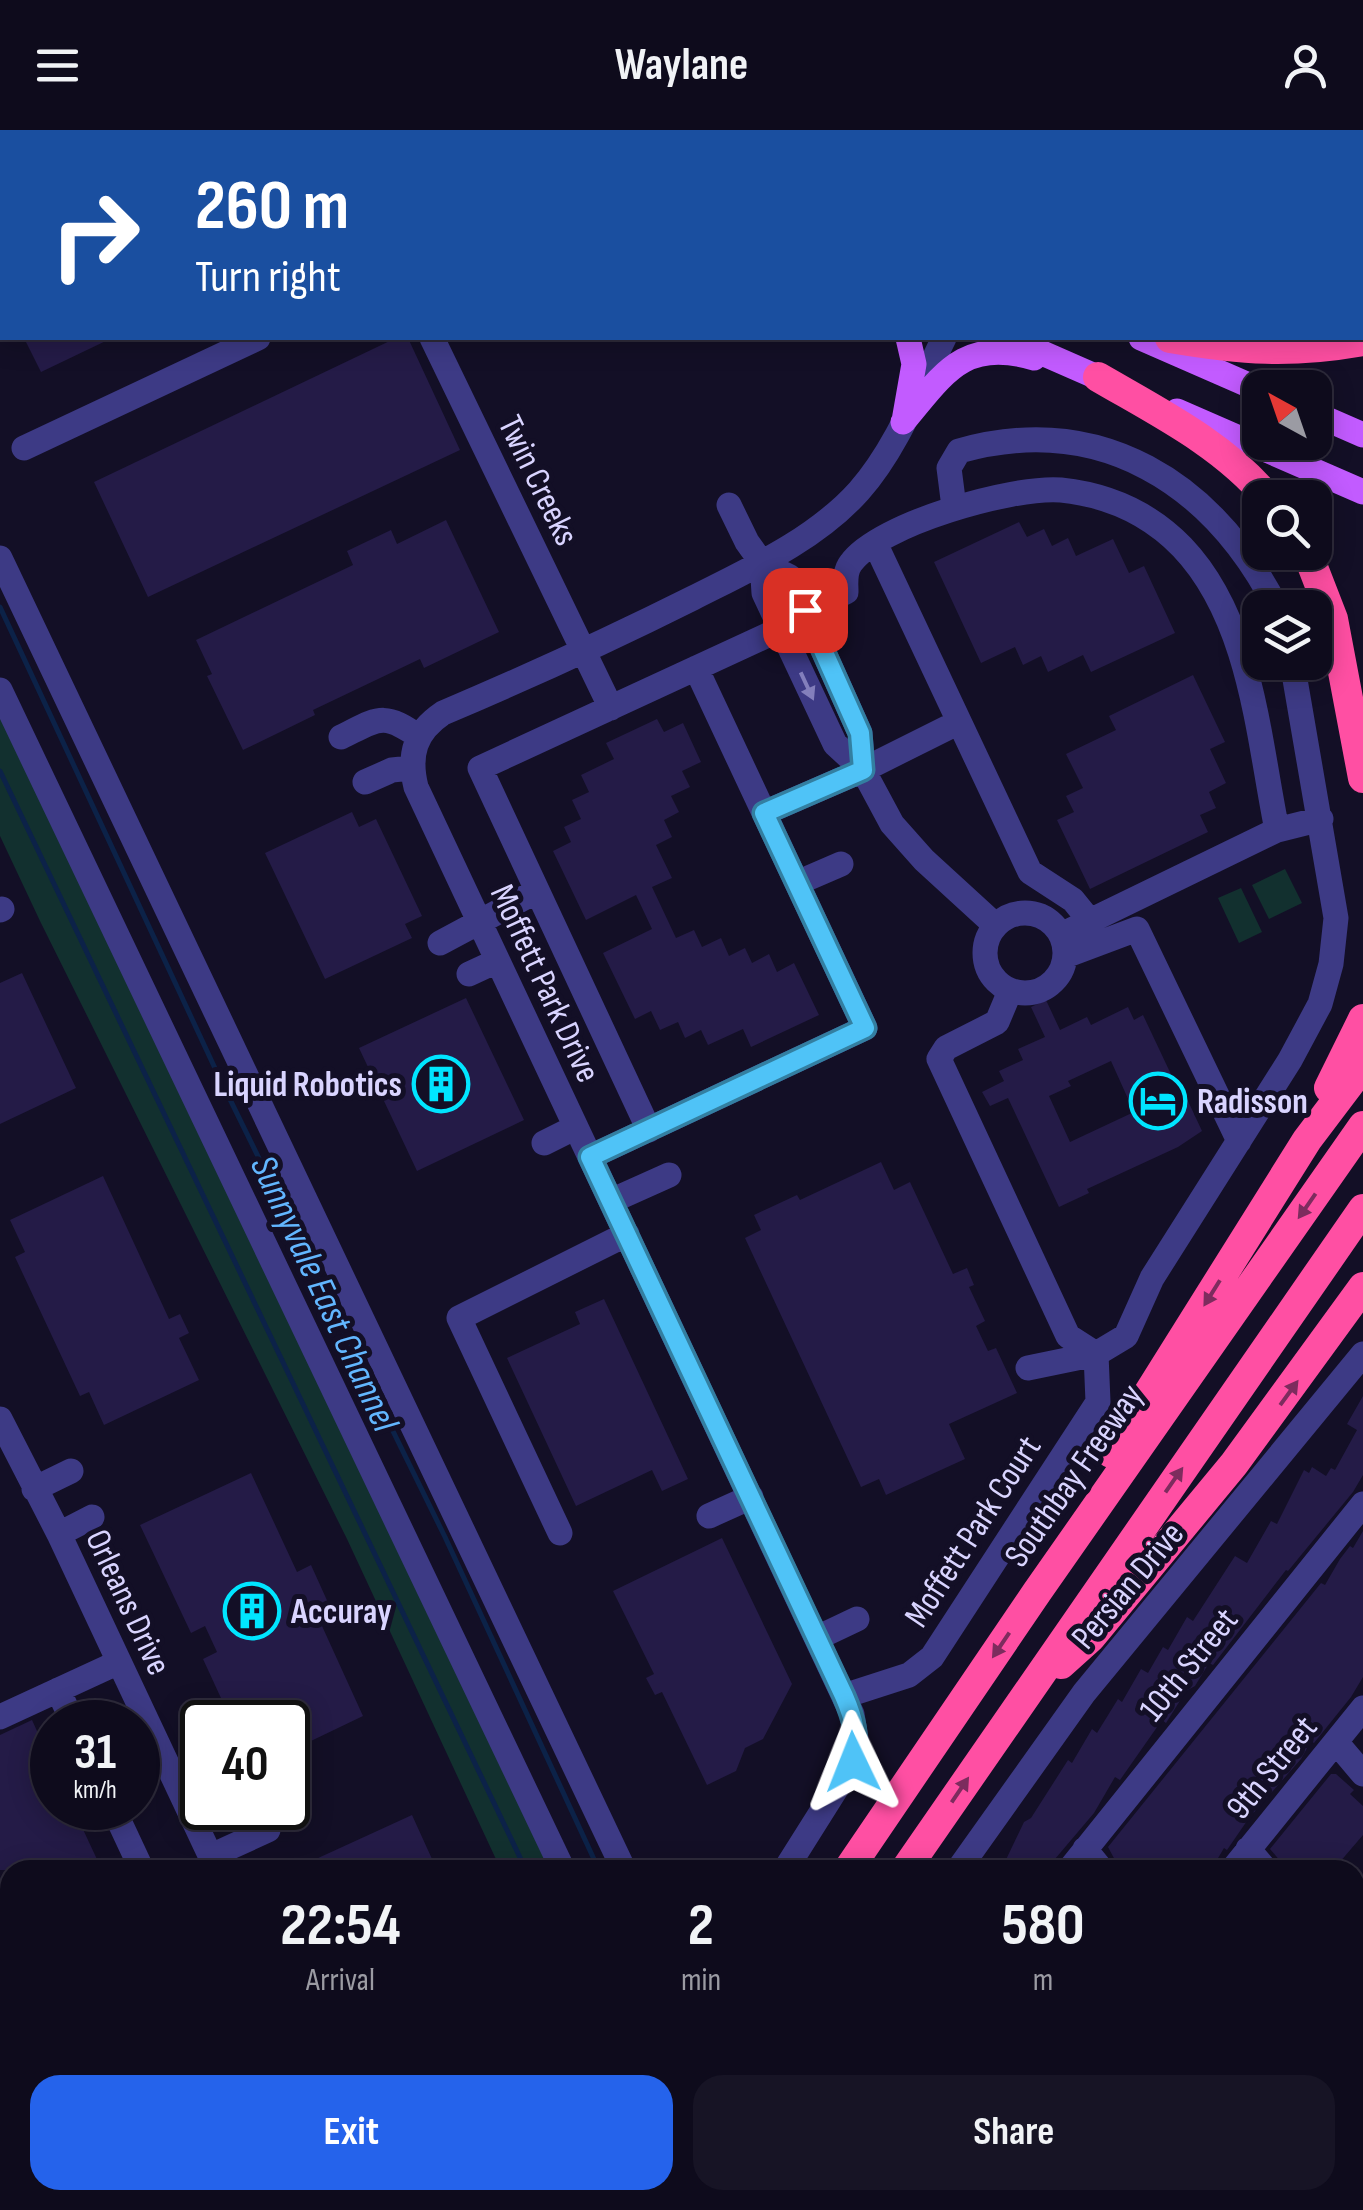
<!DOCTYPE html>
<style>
:root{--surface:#0e0b1c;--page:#171425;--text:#f1f3f6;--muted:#9b9ba3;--line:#2e2b3b;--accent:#2563eb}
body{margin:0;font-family:"Sofia Sans Condensed",sans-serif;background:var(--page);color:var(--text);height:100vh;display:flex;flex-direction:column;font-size:38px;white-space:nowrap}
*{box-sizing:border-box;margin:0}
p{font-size:32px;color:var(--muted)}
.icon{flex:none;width:55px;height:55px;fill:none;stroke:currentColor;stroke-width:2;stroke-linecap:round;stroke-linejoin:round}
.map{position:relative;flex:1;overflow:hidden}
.drawer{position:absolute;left:0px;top:1730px;width:1365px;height:350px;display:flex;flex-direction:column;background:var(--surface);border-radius:30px 30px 0 0;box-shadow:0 5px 25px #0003,0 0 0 2px var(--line)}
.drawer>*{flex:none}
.banner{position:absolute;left:0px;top:0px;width:1365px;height:210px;box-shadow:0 5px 25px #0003,0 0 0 2px var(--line);background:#1a4fa0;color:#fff;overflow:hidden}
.needle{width:65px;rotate:320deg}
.fabs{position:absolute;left:1242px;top:240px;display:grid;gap:20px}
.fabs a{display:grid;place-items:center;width:90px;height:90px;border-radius:20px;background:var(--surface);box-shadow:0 5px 25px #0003,0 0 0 2px var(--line);font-size:50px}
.speed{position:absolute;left:30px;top:1570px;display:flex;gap:20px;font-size:50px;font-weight:700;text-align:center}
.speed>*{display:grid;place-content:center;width:130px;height:130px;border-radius:50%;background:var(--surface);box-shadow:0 5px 25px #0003,0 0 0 2px var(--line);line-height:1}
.speed small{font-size:25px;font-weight:400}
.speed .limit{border:5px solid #111;border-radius:15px;background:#fff;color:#111}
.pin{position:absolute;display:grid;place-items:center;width:85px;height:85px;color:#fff;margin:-42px;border-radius:20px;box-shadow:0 5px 15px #0006}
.me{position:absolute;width:110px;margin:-55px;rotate:358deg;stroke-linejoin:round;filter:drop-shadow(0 0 8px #0008)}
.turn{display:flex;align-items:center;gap:35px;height:210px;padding:0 30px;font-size:45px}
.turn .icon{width:130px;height:130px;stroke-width:2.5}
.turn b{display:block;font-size:70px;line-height:85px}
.eta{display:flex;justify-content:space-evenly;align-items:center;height:170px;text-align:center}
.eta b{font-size:60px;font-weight:700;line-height:70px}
.action{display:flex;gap:20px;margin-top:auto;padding:20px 30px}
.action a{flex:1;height:115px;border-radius:30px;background:var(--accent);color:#fff;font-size:40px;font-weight:700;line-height:115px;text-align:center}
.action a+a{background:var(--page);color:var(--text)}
header{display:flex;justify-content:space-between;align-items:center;height:130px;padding:0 30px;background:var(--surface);font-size:45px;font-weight:700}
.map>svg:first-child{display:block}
</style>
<header><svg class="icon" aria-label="menu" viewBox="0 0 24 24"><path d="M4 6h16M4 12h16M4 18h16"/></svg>Waylane<svg class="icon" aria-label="person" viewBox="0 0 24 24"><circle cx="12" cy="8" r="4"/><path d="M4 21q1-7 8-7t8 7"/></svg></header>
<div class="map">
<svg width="1363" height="2080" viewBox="0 0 1363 2080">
<rect width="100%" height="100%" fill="#130f26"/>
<path fill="#12302f" d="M 741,0 L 1363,0 L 1363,186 L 1362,2 Z
M 0,585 L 550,1740 L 501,1740 L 347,1409 L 40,791 L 0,706 Z
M 1285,739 L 1302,773 L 1269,789 L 1252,755 Z
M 1241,758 L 1262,802 L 1239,813 L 1218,768 Z"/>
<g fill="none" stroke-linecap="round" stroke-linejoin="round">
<path stroke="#0c2248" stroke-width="5" d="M 0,477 L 220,949 L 445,1407 L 599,1740
M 0,641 L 526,1740
M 830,2070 L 835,2080"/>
</g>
<path fill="#241b47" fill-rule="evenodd" d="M 24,208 L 112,208 L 41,242 Z
M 396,208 L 408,208 L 460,320 L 148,467 L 94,352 Z
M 446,390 L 499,502 L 424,538 L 420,529 L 313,580 L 315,585 L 243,620 L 207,546 L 212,544 L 196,510 L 353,435 L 347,421 L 391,400 L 397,414 Z
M 1019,392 L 1027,407 L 1044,399 L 1052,416 L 1068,408 L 1076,426 L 1113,409 L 1129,443 L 1144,436 L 1175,503 L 1091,542 L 1083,525 L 1048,542 L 1041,526 L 1023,535 L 1015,517 L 981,533 L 934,432 Z
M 1193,545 L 1225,612 L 1210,619 L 1226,653 L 1209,662 L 1216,678 L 1200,685 L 1208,702 L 1090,759 L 1057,690 L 1074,682 L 1066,666 L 1083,658 L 1066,624 L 1116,600 L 1109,586 Z
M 657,589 L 664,602 L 683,593 L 701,632 L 682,641 L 690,657 L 671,666 L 679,682 L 664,690 L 672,707 L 656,715 L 672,748 L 652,757 L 676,808 L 694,800 L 702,817 L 721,808 L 729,826 L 745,818 L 752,833 L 769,824 L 777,842 L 794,833 L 819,885 L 751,917 L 743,899 L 708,915 L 701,900 L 685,908 L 678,892 L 660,900 L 651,881 L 635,889 L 603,823 L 652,799 L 636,765 L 586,790 L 553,721 L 571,712 L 564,697 L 581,689 L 572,670 L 589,662 L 581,645 L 614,629 L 606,613 Z
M 352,682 L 359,697 L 376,689 L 422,786 L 405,794 L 412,808 L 325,849 L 265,723 Z
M 22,843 L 76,958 L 0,994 L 0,853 Z
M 466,868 L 524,990 L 417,1041 L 359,918 Z
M 1046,870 L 1060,900 L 1087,887 L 1091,895 L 1128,877 L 1134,890 L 1143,885 L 1177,957 L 1181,956 L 1202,1001 L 1178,1017 L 1087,1059 L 1089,1063 L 1059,1077 L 1008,968 L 990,976 L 982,962 L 1004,951 L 999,941 L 1023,930 L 1018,919 L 1045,907 L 1031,877 ZM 1111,931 L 1134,982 L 1070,1012 L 1049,966 L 1071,956 L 1068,951 Z
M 881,1032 L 894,1060 L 910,1052 L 953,1144 L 967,1138 L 974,1155 L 969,1157 L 985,1191 L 976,1196 L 988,1221 L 996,1218 L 1017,1263 L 949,1294 L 965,1329 L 886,1365 L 879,1349 L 861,1357 L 745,1108 L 761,1100 L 754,1085 L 797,1065 L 800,1070 Z
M 103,1046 L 169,1189 L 180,1184 L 189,1203 L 179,1208 L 199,1250 L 104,1295 L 89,1262 L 80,1266 L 15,1127 L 25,1122 L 10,1090 Z
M 604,1169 L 688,1349 L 662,1361 L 652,1340 L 576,1376 L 507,1228 L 580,1194 L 575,1182 Z
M 1363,1266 L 1363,1345 L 1353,1362 L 1288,1441 L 1286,1440 L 1213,1535 L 1209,1533 L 1195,1556 L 1186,1561 L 1166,1593 L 1162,1590 L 1120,1650 L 1115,1647 L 1094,1683 L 1055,1729 L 1050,1740 L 1001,1740 L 1024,1692 L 1031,1688 L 1068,1630 L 1072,1633 L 1092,1599 L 1097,1603 L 1118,1569 L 1122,1572 L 1141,1539 L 1148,1543 L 1163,1517 L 1168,1520 L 1187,1487 L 1193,1491 L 1235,1426 L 1247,1433 L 1271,1391 L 1277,1394 L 1304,1340 L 1309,1343 L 1312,1337 L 1326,1346 L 1331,1338 L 1335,1340 L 1357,1300 L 1347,1294 Z
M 251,1343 L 297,1442 L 311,1435 L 330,1477 L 334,1491 L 322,1496 L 363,1586 L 288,1622 L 288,1592 L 232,1592 L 203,1529 L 217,1522 L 205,1496 L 191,1503 L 140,1395 Z
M 1363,1401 L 1363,1547 L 1351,1567 L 1314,1613 L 1311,1611 L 1301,1629 L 1249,1688 L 1227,1720 L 1224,1718 L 1211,1740 L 1129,1740 L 1116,1732 L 1108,1717 L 1321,1453 L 1325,1455 L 1340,1429 L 1350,1416 L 1353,1418 Z
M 722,1408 L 792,1554 L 763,1609 L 745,1618 L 736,1641 L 707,1655 L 662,1562 L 655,1565 L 646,1548 L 654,1544 L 613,1461 Z
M 32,1590 L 52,1634 L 52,1678 L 73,1678 L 102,1740 L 0,1740 L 0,1605 Z
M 1331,1644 L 1336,1644 L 1354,1660 L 1350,1664 L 1363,1676 L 1363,1705 L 1333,1740 L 1288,1740 L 1270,1719 Z
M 412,1685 L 437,1740 L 292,1740 Z"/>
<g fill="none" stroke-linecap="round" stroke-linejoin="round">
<path stroke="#2fb8b0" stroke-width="2.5" stroke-dasharray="5 8" stroke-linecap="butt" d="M 1362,103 L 1363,102
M 790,2070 L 796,2080
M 851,2070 L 856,2080"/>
<path stroke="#3d3a85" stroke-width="25" d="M 347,2 L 348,0
M 1016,2 L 1017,0
M 1047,2 L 1048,0
M 432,208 L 611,578
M 24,318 L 258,208
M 729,375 L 747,412 L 762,433 L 790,447 L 860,603 L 863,640
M 954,377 L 949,338 L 959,321 C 1101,281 1213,353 1277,478
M 875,413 L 1030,742 L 1073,770 L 1090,791
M 0,428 L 624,1740
M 762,433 L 764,463 L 835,614 L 863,640 L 892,694 L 924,730 L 995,795
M 805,481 L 846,462 C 846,452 844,442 851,433 C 879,394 1013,356 1061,360 C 1109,365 1149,383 1182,417 C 1251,489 1258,606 1277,700
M 0,560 L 563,1740
M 341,607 C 378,589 383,581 419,607
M 365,652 L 392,640 L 411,638
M 764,683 L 863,640 L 959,592
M 797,753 L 841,734
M 0,780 L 2,779
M985 823a40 40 0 1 1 80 0a40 40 0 1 1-80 0Z
M 1061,805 L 1277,700 L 1321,689
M 440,813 L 537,761
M 1065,826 L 1137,799 L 1239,1011
M 469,844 L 497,831
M 1010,861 L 997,892 L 946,918 L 939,929 L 1068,1206 L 1096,1224
M 649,1000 L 480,638 L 781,499
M 544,1013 L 576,997
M 590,1027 L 865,898 L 696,538
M 611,1071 L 669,1045
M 1028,1238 L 1096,1224 L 1126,1206 L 1152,1148 L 1290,930 L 1320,874 L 1331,834 L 1336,788 L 1292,532
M 0,1289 L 59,1404 L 217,1740
M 34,1359 L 71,1341
M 709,1386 L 751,1367
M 560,1403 L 459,1188 L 627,1104
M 59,1404 L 92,1387
M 817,1508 L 857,1489
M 58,1560 L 73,1592
M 844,1566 L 909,1545 L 932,1527 L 1098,1272 L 1096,1224
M 0,1587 L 119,1532
M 1336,1612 L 1363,1644
M 113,1678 L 142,1740
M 1085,1719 L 1102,1740
M 1248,1719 L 1266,1740
M 211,1726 L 268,1700
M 785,1740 L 853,1632 L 857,1615 L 852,1584 L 416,657 C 408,624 415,602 443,583 C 528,547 611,509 693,468 C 750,439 815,410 859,361 C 897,318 919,259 944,208
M 958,1740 L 1084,1563 L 1363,1224
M 1069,1740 L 1363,1374
M 1232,1740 L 1363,1578
M 1355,1843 L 1363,1852
M 0,1846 L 10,1841
M 0,1913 L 10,1935
M 1355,2044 L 1363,2053
M 73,2070 L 78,2080
M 371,2070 L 375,2080
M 907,2070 L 911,2080
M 1205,2070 L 1213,2080
M 191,2080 L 213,2070
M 557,2080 L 564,2070
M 726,2080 L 732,2070
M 1006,2080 L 1018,2070"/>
<path stroke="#c25bff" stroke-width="25" d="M 544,0 L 550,2
M 656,0 L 662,2
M 30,2 L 36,0
M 0,17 L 2,16
M 1008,208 L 1113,254
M 1141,208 L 1260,260
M 1177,281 L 1363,362
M 1315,284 L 1363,305
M 904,291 L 914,234 L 908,208
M 903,292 C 943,245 963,207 1034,228"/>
<path stroke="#ff4fa3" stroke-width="30" d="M 1170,208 C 1241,220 1291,224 1363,211
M 1098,247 C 1158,282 1223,314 1268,368
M 1307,422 L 1333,489 L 1363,648
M 1329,958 L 1363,889
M 1111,1323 L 1307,1010 L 1363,936
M 1061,1534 L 1091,1507 L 1234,1334 L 1363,1157
M 848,1740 L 1037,1462 L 1363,996
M 905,1740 L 1363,1079
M 618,2080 L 624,2070
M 672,2080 L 679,2070"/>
</g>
<defs><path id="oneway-solid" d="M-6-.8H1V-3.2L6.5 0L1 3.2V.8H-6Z" transform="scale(2.5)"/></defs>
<use fill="#837fbc" href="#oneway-solid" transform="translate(807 556) rotate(65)"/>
<g fill="#7d2c5e">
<use href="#oneway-solid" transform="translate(1307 1076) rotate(125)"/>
<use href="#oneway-solid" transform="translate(1212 1163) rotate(122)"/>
<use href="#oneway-solid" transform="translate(1289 1263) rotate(-54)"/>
<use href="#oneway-solid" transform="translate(1174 1350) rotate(-55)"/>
<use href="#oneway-solid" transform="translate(1001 1515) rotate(124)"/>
<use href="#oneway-solid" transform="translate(960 1660) rotate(-56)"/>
</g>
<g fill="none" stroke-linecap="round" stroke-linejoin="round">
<g stroke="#337fa1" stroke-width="25">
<path id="route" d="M 805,480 L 860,603 L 863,640 L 764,683 L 865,898 L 590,1027 L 844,1566 C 854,1589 859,1607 853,1632"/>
</g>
<use href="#route" stroke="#4fc3f7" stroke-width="18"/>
</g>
<defs>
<g id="building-ring" transform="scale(2.875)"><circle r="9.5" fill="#130f26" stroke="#00e5ff" stroke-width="1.5"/><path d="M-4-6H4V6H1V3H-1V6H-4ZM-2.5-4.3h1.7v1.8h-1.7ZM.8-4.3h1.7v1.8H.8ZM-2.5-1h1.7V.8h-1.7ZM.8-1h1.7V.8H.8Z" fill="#00e5ff"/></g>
<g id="hotel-ring" transform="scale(2.875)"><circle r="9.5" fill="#130f26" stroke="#00e5ff" stroke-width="1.5"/><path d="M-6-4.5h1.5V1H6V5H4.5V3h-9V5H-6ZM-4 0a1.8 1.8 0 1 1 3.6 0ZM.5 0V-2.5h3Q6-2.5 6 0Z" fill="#00e5ff"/></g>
</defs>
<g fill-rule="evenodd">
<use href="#building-ring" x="441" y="954"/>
<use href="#hotel-ring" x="1158" y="971"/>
<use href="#building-ring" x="252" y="1481"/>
</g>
<g text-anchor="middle" stroke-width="10" stroke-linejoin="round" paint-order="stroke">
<g font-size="35" fill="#d9d4ff" stroke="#130f26">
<text transform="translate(539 350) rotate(64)" y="12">Twin Creeks</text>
<text transform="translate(546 853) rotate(65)" y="12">Moffett Park Drive</text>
<text transform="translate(1073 1345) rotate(-55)" y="12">Southbay Freeway</text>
<text transform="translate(972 1401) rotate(-57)" y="12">Moffett Park Court</text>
<text transform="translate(1127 1455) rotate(-50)" y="12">Persian Drive</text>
<text transform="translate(129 1472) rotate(65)" y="12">Orleans Drive</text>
<text transform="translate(1188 1534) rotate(-51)" y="12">10th Street</text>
<text transform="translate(1271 1637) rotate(-51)" y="12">9th Street</text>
</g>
<g font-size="35" font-weight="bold" fill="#d9d4ff" stroke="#130f26" text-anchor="start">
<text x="402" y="966" text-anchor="end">Liquid Robotics</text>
<text x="1197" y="983">Radisson</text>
<text x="291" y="1493">Accuray</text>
</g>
<g font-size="38" font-style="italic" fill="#62b6ff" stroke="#130f26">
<text transform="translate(325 1163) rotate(65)" y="13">Sunnyvale East Channel</text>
</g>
</g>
</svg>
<div class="fabs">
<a><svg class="needle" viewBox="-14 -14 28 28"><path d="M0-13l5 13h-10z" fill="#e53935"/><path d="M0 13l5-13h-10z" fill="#9b9ba3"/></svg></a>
<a><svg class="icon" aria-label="search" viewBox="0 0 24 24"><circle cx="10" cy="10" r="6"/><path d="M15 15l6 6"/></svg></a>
<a><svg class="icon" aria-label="layers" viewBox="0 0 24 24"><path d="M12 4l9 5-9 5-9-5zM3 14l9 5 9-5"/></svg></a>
</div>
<div class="speed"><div>31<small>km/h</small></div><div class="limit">40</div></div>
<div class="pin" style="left:805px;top:480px;background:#d93025"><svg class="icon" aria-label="arrive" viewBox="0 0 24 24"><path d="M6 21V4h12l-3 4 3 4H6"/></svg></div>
<svg class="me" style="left:853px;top:1632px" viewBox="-20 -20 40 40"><path d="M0-17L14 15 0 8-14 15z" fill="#4fc3f7" stroke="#fff" stroke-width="4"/></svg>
<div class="banner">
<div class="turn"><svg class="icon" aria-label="right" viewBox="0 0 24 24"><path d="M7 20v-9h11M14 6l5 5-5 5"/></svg><div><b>260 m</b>Turn right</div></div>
</div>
<section class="drawer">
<div class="eta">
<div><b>22:54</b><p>Arrival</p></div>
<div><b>2</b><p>min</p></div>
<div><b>580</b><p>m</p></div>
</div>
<div class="action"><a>Exit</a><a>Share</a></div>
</section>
</div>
